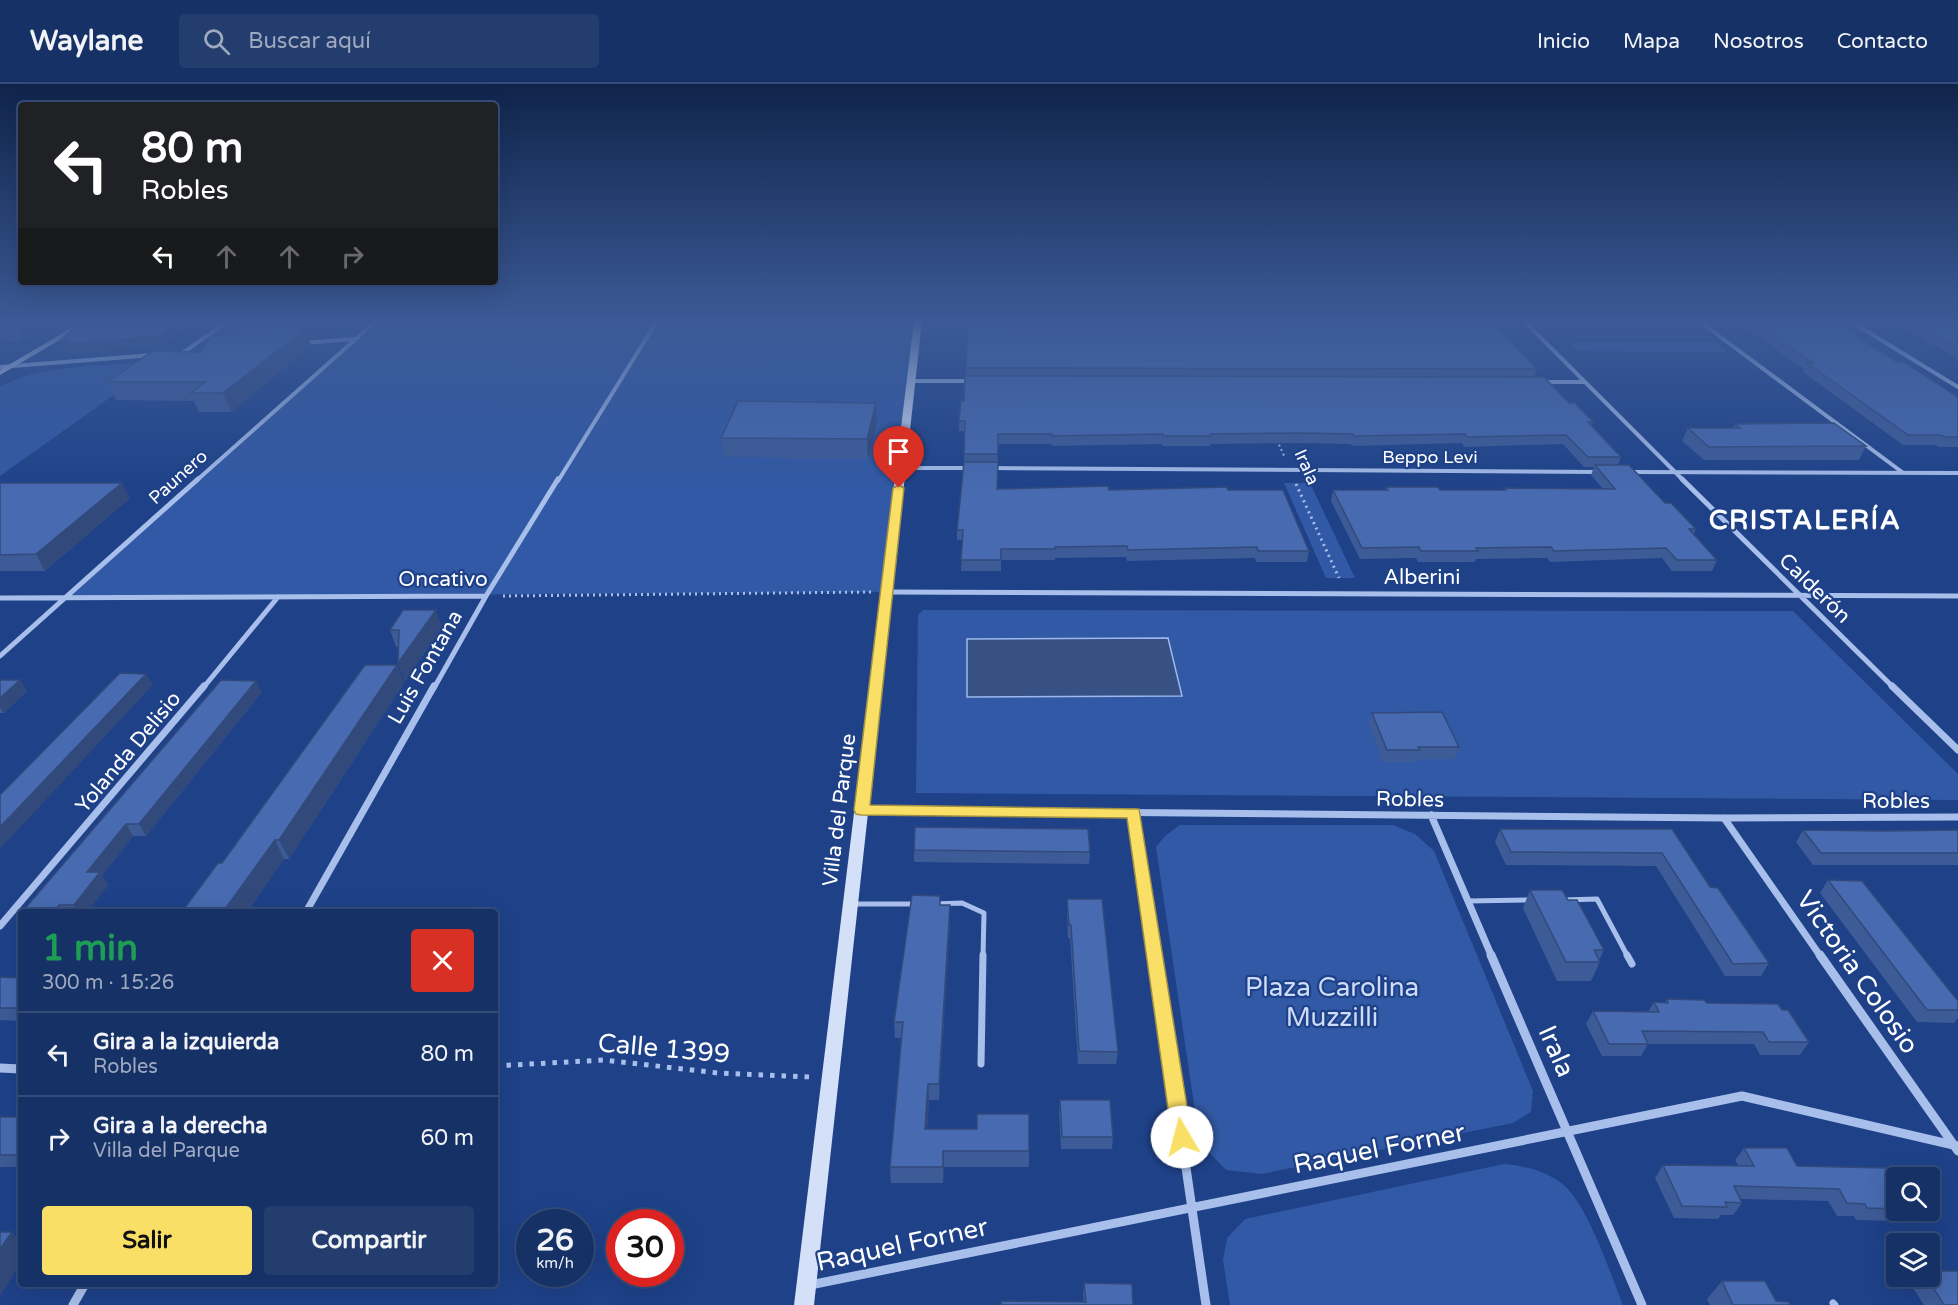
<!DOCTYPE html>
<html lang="es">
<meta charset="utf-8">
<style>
:root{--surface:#163166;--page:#233d6f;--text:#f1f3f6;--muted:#9ea9bf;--line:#354c7a;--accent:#fadf67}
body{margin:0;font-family:"Varela Round",sans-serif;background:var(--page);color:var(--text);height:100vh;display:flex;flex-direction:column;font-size:22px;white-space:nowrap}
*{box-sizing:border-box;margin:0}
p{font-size:20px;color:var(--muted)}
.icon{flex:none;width:33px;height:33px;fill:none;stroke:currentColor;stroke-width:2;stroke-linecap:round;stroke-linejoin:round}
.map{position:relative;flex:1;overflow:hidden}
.details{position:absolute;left:18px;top:825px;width:480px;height:378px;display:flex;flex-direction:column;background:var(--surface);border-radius:6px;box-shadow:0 6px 24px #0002,0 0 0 2px var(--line)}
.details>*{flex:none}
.top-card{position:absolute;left:18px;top:18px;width:480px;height:183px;border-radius:6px;box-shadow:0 6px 24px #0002,0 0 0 2px var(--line);background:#202124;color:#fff;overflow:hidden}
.fabs{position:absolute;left:1886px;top:1083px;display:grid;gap:12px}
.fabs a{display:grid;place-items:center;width:54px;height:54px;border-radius:6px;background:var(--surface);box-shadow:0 6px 24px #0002,0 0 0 2px var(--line);font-size:30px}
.speed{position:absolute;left:516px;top:1125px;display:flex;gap:12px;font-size:30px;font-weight:700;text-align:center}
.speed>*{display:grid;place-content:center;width:78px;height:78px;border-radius:50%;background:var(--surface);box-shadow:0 6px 24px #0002,0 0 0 2px var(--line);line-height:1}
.speed small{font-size:15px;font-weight:400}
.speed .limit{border:9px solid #d22;background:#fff;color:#111}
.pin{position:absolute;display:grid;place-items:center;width:51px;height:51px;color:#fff;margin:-62px -26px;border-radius:50% 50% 50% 0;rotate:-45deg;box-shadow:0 0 6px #0007}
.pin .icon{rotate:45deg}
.me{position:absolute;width:66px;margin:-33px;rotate:352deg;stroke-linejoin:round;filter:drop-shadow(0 0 4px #0008)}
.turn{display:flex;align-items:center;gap:21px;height:126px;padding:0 24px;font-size:27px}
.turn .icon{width:78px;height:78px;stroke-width:2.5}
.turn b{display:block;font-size:42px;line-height:51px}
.lanes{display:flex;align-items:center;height:57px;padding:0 24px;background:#0003;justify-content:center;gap:30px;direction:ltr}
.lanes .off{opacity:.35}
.round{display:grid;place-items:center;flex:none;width:63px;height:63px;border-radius:6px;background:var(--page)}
.overview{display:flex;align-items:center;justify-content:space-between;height:102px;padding:0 24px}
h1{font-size:36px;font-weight:700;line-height:45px;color:#1e9e55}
.button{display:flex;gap:12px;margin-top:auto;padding:12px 24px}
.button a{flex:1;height:69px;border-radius:6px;background:var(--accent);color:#111;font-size:24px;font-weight:700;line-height:69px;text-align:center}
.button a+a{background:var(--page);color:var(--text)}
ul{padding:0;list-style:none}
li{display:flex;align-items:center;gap:18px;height:84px;padding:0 24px;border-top:2px solid var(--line)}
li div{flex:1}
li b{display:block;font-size:22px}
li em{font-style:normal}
header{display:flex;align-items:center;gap:36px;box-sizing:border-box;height:84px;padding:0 30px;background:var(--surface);border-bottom:2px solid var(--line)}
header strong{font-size:28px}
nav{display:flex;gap:33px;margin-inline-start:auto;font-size:21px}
.search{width:420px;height:54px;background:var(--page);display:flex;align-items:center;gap:15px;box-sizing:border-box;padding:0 21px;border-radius:6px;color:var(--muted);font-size:22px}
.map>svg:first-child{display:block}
</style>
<header>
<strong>Waylane</strong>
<div class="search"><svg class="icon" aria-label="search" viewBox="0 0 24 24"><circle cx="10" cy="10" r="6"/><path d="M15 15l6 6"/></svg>Buscar aquí</div>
<nav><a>Inicio</a><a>Mapa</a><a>Nosotros</a><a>Contacto</a></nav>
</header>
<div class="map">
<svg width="1958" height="1221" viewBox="0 0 1958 1221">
<rect width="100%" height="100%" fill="#1e4188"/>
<path fill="#3259a5" d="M 376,237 L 918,237 L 887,508 L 66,513 Z
M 1570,259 L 1716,259 L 1727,268 L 1578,267 Z
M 160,278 L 0,392 L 0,303 C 42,278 112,282 160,278 Z
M 1284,399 L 1310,399 L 1355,494 L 1326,494 Z
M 923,526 L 1793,527 L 1958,690 L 1958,716 L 916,709 L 918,531 Z
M 1180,741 L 1393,741 L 1415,750 L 1434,767 L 1533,1007 L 1531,1028 L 1513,1039 L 1262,1090 L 1226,1086 L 1204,1063 L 1195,1027 L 1156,763 L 1165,752 Z
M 1504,1080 C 1524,1082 1543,1086 1560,1098 C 1587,1117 1610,1189 1623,1221 L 1230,1221 L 1223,1176 L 1227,1154 L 1245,1135 Z"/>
<path fill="#375185" stroke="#9bb9ec" stroke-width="1.5" d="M 1168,554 L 1182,612 L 967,613 L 967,555 Z"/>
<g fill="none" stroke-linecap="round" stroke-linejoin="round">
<path stroke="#a8bfeb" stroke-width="2" stroke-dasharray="2 3" stroke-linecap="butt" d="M 1277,356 L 1285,374"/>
<path stroke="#a8bfeb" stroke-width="3" stroke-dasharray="2 4" stroke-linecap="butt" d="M 1296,400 L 1339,494
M 503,512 L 871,508"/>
<path stroke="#a8bfeb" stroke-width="5" stroke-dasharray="4.5 7" stroke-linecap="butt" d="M 495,982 L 604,976 L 718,989 L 812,993"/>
<path stroke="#a8bfeb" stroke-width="5" d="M 1563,816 L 1597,815 L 1628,873
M 1468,817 L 1531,816
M 853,820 L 914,820
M 934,820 L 962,819 L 984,829 L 983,873"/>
<path stroke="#a8bfeb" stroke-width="7" d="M 1627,871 L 1632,880
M 981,980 L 983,871
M 1833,1219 L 1835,1221"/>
<path stroke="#a8bfeb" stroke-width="4" d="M 1524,237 L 1684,397
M 1699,237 L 1902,388
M 1850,237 L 1958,303
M 304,259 L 353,255
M 184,268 L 228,237
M 0,283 L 153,271
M 911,297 L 973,297
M 1544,298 L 1585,298
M 901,384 L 970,384
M 990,384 L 1600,388
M 1629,388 L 1958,389
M 196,397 L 376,237
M 558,397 L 657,237"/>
<path stroke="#a8bfeb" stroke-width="5" d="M 1682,395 L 1894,604
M 887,508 L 1958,512
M 0,514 L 486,512
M 0,572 L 198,395
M 203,604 L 278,513
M 434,604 L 486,512 L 558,395"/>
<path stroke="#a8bfeb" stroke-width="7" d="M 1892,602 L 1958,666
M 862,726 L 1724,734 L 1958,733
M 1134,728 L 1155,873
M 1431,731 L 1492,873
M 1724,734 L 1821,873
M 306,828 L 434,602
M 0,842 L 204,602"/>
<path stroke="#a8bfeb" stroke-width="9" d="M 1155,871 L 1206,1221
M 1491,871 L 1642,1221
M 1820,871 L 1958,1067
M 0,984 L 21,985
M 810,1201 L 1742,1012 L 1958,1062
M 73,1221 L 85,1200"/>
<path fill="#d4e0f8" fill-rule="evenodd" d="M 83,237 L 92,237 L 0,291 L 0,286 Z
M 914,237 L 922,237 L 814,1221 L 794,1221 Z"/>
</g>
<path fill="#3d5b97" d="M 0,237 L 57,237 L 22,257 L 4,257 L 0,260 Z
M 81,237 L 199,237 L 187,245 L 178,245 L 164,262 L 69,270 L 68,267 L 64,267 Z
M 1731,237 L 1833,237 L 1897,278 L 1958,313 L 1958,363 L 1939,363 L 1935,361 L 1903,361 L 1803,288 L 1804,285 L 1743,242 L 1738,242 Z
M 1892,237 L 1958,237 L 1958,275 Z
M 328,246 L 322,253 L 308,254 L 311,262 L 231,328 L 199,328 L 194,317 L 116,316 L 107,298 L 201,268 L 221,251 L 335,246 Z
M 966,284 L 1537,285 L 1534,293 L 1569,319 L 1593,338 L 1592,342 L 1621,373 L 1618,381 L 1696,445 L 1694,450 L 1717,476 L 1712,487 L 1672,487 L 1662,474 L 1550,478 L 1547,474 L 1476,475 L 1475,478 L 1418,478 L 1416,474 L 1360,475 L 1331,417 L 1333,406 L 1385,406 L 1386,403 L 1440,406 L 1503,406 L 1504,404 L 1603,405 L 1591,391 L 1594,383 L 1584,383 L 1563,360 L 1464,363 L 1462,359 L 1352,362 L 1351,360 L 1299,359 L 1210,360 L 1210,362 L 1162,362 L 1162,360 L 1052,362 L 1052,360 L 998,360 L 997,405 L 1228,406 L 1309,467 L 1307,478 L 1256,478 L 1255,474 L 1127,477 L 1126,473 L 1055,474 L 1055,476 L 1001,476 L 1001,487 L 961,487 L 962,456 L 957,456 L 957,446 L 964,378 L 965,347 L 959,347 L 959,337 L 964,317 Z
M 877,338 L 868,375 L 724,373 L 721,354 Z
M 1735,340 L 1866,362 L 1859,376 L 1704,376 L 1682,357 L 1688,344 L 1733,344 Z
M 0,399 L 130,414 L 45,487 L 0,487 Z
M 442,543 L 405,597 L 398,579 L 399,563 L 396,563 L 390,546 Z
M 397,581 L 404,599 L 289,775 L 284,775 L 247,828 L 185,828 L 184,825 Z
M 0,596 L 20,596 L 27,607 L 4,629 L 0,629 Z
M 262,608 L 146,752 L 133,752 L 102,792 L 108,801 L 87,828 L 22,828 Z
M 1372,629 L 1459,663 L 1455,675 L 1417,675 L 1416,678 L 1383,678 L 1369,640 Z
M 1500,745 L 1672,745 L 1710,803 L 1769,879 L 1761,892 L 1725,892 L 1656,782 L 1506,781 L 1495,758 Z
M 1803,746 L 1885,747 L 1958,746 L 1958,781 L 1813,781 L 1796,758 Z
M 914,766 L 1090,768 L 1089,780 L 914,778 Z
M 1828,796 L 1958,917 L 1958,934 L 1954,939 L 1917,938 L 1820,809 Z
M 1530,806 L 1568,816 L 1604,866 L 1599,876 L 1600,878 L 1591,897 L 1557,897 L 1523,824 Z
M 940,812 L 940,821 L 950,821 L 950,838 L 939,1016 L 929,1016 L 927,1045 L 1029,1067 L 1029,1083 L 944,1083 L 943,1099 L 891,1099 L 890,1083 L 901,954 L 895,954 L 894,938 Z
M 1067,815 L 1118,968 L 1116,980 L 1078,980 L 1070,854 L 1068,854 L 1067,827 Z
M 0,893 L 21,894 L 21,937 L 0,936 Z
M 1667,915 L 1782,926 L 1809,958 L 1800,971 L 1760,971 L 1754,960 L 1648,960 L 1641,972 L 1602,972 L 1586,940 L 1593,927 L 1648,928 L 1654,918 L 1665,919 Z
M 1060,1016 L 1113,1053 L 1112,1065 L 1061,1065 L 1059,1029 Z
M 0,1033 L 21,1033 L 21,1083 L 0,1083 Z
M 1744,1064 L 1797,1082 L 1896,1099 L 1896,1126 L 1911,1126 L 1901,1137 L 1856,1136 L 1854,1132 L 1837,1132 L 1828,1117 L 1741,1115 L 1742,1119 L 1733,1131 L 1721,1131 L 1718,1135 L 1674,1134 L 1655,1094 L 1663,1081 L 1738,1081 L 1735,1076 Z
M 1917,1192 L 1929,1192 L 1958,1221 L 1924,1221 L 1910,1199 Z
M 1722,1197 L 1776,1217 L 1790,1221 L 1710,1221 L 1707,1215 Z
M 1084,1199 L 1133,1221 L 1084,1218 L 1083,1210 Z"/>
<path fill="#324a7b" d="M 37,237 L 57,237 L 22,257 L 17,248 Z
M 173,237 L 174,237 L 178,245 L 164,262 L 69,270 L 68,267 L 64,267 L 60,257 Z
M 183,237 L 199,237 L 187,245 Z
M 325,237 L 340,237 L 335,246 L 328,246 L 322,253 L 308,254 L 311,262 L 231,328 L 223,309 L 225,261 Z
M 0,250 L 4,257 L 0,260 Z
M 876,319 L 877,338 L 868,375 L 867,355 Z
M 122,399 L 130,414 L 45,487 L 36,470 Z
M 436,526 L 442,543 L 405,597 L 398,579 Z
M 397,581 L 404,599 L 289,775 L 279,756 Z
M 146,590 L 153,601 L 0,765 L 0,743 Z
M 20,596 L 27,607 L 4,629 L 0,624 L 0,614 Z
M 256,597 L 262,608 L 146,752 L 139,740 Z
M 126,740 L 133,752 L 102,792 L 108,801 L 87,828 L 79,828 L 74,821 L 87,788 Z
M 275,756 L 284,775 L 247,828 L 223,828 Z
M 59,821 L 65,828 L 54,828 Z
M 950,821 L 950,838 L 939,1016 L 939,1000 Z
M 928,1000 L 929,1016 L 926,1061 L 925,1045 Z
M 943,1067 L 944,1083 L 943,1099 Z
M 12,1148 L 21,1158 L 21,1179 L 0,1212 L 0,1165 Z"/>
<path fill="#476ab0" stroke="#324a7b" stroke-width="1.5" d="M 0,237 L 37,237 L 17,248 L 0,248 Z
M 81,237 L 173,237 L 160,252 L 64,260 L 67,257 L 60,257 Z
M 231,237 L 325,237 L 319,244 L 221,251 Z
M 968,237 L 1491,237 L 1537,285 L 966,284 Z
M 1752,237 L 1833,237 L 1897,278 L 1904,278 L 1958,313 L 1958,353 L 1945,353 L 1940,351 L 1908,351 L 1807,279 L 1813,279 Z
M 1912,237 L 1958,237 L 1958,263 Z
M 305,245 L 223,309 L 191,309 L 205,298 L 107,298 L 153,267 L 201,268 L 212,252 Z
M 965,292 L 1544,293 L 1569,319 L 1575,319 L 1593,338 L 1588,338 L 1621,373 L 1588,373 L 1566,351 L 1467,353 L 1465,350 L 1354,352 L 1353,350 L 1300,349 L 1211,350 L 1211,352 L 1163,352 L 1163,350 L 1052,352 L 1052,350 L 998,350 L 998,370 L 964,370 L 965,337 L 959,337 L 961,317 L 964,317 Z
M 738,317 L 876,319 L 867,355 L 721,354 Z
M 1834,339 L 1866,362 L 1709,363 L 1688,344 L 1740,344 L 1735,340 Z
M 964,378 L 998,378 L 997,405 L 1108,402 L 1109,406 L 1227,403 L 1228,406 L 1283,406 L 1309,467 L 1258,467 L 1257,463 L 1128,466 L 1127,462 L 1055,463 L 1055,465 L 1001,465 L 1001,476 L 961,476 L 963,446 L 957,446 Z
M 1595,381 L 1629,381 L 1665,419 L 1671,419 L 1696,445 L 1689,445 L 1717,476 L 1677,476 L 1666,464 L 1554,467 L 1551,463 L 1476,464 L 1478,467 L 1421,467 L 1419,463 L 1362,464 L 1333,406 L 1388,406 L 1386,403 L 1438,403 L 1440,406 L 1506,406 L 1504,404 L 1615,405 Z
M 0,399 L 122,399 L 36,470 L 0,471 Z
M 403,526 L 436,526 L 398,579 L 399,546 L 390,546 Z
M 365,581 L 397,581 L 279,756 L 275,756 L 223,828 L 191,828 L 192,826 L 184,825 L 218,779 L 222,779 Z
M 120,589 L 146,590 L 0,743 L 0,711 Z
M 0,596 L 20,596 L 0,614 Z
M 221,596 L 256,597 L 139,740 L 126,740 L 87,788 L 100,788 L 74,821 L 59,821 L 54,828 L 22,828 Z
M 1442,628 L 1459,663 L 1418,663 L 1420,666 L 1387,666 L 1372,629 Z
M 915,743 L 1088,745 L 1090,768 L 914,766 Z
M 1500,745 L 1672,745 L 1710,803 L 1718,804 L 1769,879 L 1733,880 L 1662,769 L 1511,768 Z
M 1803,746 L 1885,747 L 1958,746 L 1958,769 L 1821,769 Z
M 1828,796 L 1862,797 L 1958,917 L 1958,926 L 1927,926 Z
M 1530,806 L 1562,806 L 1568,816 L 1577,816 L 1604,866 L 1594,866 L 1600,878 L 1566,878 Z
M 912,811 L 940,812 L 940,821 L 950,821 L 939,1000 L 928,1000 L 925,1045 L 977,1045 L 977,1030 L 1029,1030 L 1029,1067 L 943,1067 L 943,1083 L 890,1083 L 903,938 L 894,938 Z
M 1067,815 L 1102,815 L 1118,968 L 1079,967 L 1071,841 L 1069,841 Z
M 0,893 L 21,894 L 21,924 L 0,924 Z
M 1667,915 L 1704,916 L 1707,919 L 1778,920 L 1782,926 L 1788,926 L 1809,958 L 1769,958 L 1763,948 L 1642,947 L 1648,960 L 1609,960 L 1593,927 L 1659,928 L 1654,918 L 1668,919 Z
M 1060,1016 L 1110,1016 L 1113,1053 L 1062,1053 Z
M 0,1033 L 21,1033 L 21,1071 L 0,1071 Z
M 1744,1064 L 1787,1064 L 1797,1082 L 1886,1084 L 1896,1099 L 1896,1125 L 1867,1124 L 1865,1120 L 1847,1119 L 1839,1105 L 1734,1102 L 1742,1119 L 1725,1118 L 1727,1123 L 1682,1122 L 1663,1081 L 1754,1082 Z
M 0,1148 L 12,1148 L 0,1165 Z
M 1929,1187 L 1958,1187 L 1958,1221 L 1944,1221 L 1926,1192 L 1929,1192 Z
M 1722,1197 L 1765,1197 L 1776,1217 L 1789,1218 L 1790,1221 L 1733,1221 Z
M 1084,1199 L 1132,1200 L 1133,1221 L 1001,1221 L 1001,1217 L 1086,1218 Z"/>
<linearGradient id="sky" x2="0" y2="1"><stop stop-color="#10244b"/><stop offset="0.58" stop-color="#3b5a96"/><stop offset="1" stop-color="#3b5a96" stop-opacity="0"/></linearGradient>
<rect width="1958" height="408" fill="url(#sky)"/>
<path fill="#fadf67" stroke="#a29143" stroke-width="1.5" d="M 899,401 L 904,404 L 870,721 L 1139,725 L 1192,1053 L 1189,1060 L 1182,1062 L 1175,1060 L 1172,1053 L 1127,734 L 861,731 L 856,730 L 854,726 L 893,404 Z"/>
<g text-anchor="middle" stroke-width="4.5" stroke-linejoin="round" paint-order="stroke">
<g font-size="18" fill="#fff" stroke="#1e4188">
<text x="1430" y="379">Beppo Levi</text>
<text transform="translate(1307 383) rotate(66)" y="6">Irala</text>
<text transform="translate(178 393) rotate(-42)" y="6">Paunero</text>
</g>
<g font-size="21" fill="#fff" stroke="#1e4188">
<text x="1422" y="500">Alberini</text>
<text x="443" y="502">Oncativo</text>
<text transform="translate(1815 504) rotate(44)" y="7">Calderón</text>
<text transform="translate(425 583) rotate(-60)" y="7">Luis Fontana</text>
<text transform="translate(128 668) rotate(-50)" y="7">Yolanda Delisio</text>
<text transform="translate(1410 715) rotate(1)" y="7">Robles</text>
<text x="1896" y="724">Robles</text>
<text transform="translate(839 726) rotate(-83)" y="7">Villa del Parque</text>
</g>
<g font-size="26" fill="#fff" stroke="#1e4188">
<text transform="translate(1858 888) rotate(55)" y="9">Victoria Colosio</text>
<text transform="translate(664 964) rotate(5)" y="9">Calle 1399</text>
<text transform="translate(1557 967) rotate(66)" y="9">Irala</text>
<text transform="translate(1379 1064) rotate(-11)" y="9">Raquel Forner</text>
<text transform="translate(902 1160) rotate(-12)" y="9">Raquel Forner</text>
</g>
<g font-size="26" fill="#cddcf8" stroke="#1e4188">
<text x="1332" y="912">Plaza Carolina<tspan x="1332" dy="30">Muzzilli</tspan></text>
</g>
<g font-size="27" font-weight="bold" letter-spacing="1.5" fill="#fff" stroke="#1e4188">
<text x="1805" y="445">CRISTALERÍA</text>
</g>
</g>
</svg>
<div class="fabs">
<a><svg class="icon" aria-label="search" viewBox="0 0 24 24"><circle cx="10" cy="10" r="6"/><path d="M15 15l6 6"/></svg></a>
<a><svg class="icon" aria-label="layers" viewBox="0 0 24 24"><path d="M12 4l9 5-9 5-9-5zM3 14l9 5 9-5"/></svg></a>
</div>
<div class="speed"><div>26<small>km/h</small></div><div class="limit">30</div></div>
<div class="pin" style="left:899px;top:404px;background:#d93025"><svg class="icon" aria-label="arrive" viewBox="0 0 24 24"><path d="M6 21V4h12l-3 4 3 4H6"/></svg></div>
<svg class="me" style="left:1182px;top:1053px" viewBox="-20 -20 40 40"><circle r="19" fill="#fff"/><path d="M0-13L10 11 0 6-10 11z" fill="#fadf67"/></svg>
<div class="top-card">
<div class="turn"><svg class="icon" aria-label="left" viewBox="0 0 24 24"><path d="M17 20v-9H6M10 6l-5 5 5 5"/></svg><div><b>80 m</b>Robles</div></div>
<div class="lanes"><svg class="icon" aria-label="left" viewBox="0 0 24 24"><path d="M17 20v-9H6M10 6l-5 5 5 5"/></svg><svg class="icon off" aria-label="ahead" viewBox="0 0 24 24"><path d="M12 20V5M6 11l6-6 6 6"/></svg><svg class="icon off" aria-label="ahead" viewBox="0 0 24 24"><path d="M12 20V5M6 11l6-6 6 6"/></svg><svg class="icon off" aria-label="right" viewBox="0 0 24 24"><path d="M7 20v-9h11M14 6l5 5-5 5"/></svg></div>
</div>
<section class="details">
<div class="overview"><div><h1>1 min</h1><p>300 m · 15:26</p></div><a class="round" style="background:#d93025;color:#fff"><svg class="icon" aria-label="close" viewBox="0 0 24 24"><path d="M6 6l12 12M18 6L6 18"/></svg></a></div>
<ul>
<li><svg class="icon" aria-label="left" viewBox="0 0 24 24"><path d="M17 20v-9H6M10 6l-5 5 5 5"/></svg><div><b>Gira a la izquierda</b><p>Robles</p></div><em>80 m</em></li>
<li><svg class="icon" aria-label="right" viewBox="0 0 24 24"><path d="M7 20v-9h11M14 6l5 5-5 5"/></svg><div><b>Gira a la derecha</b><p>Villa del Parque</p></div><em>60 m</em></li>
</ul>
<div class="button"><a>Salir</a><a>Compartir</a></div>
</section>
</div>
